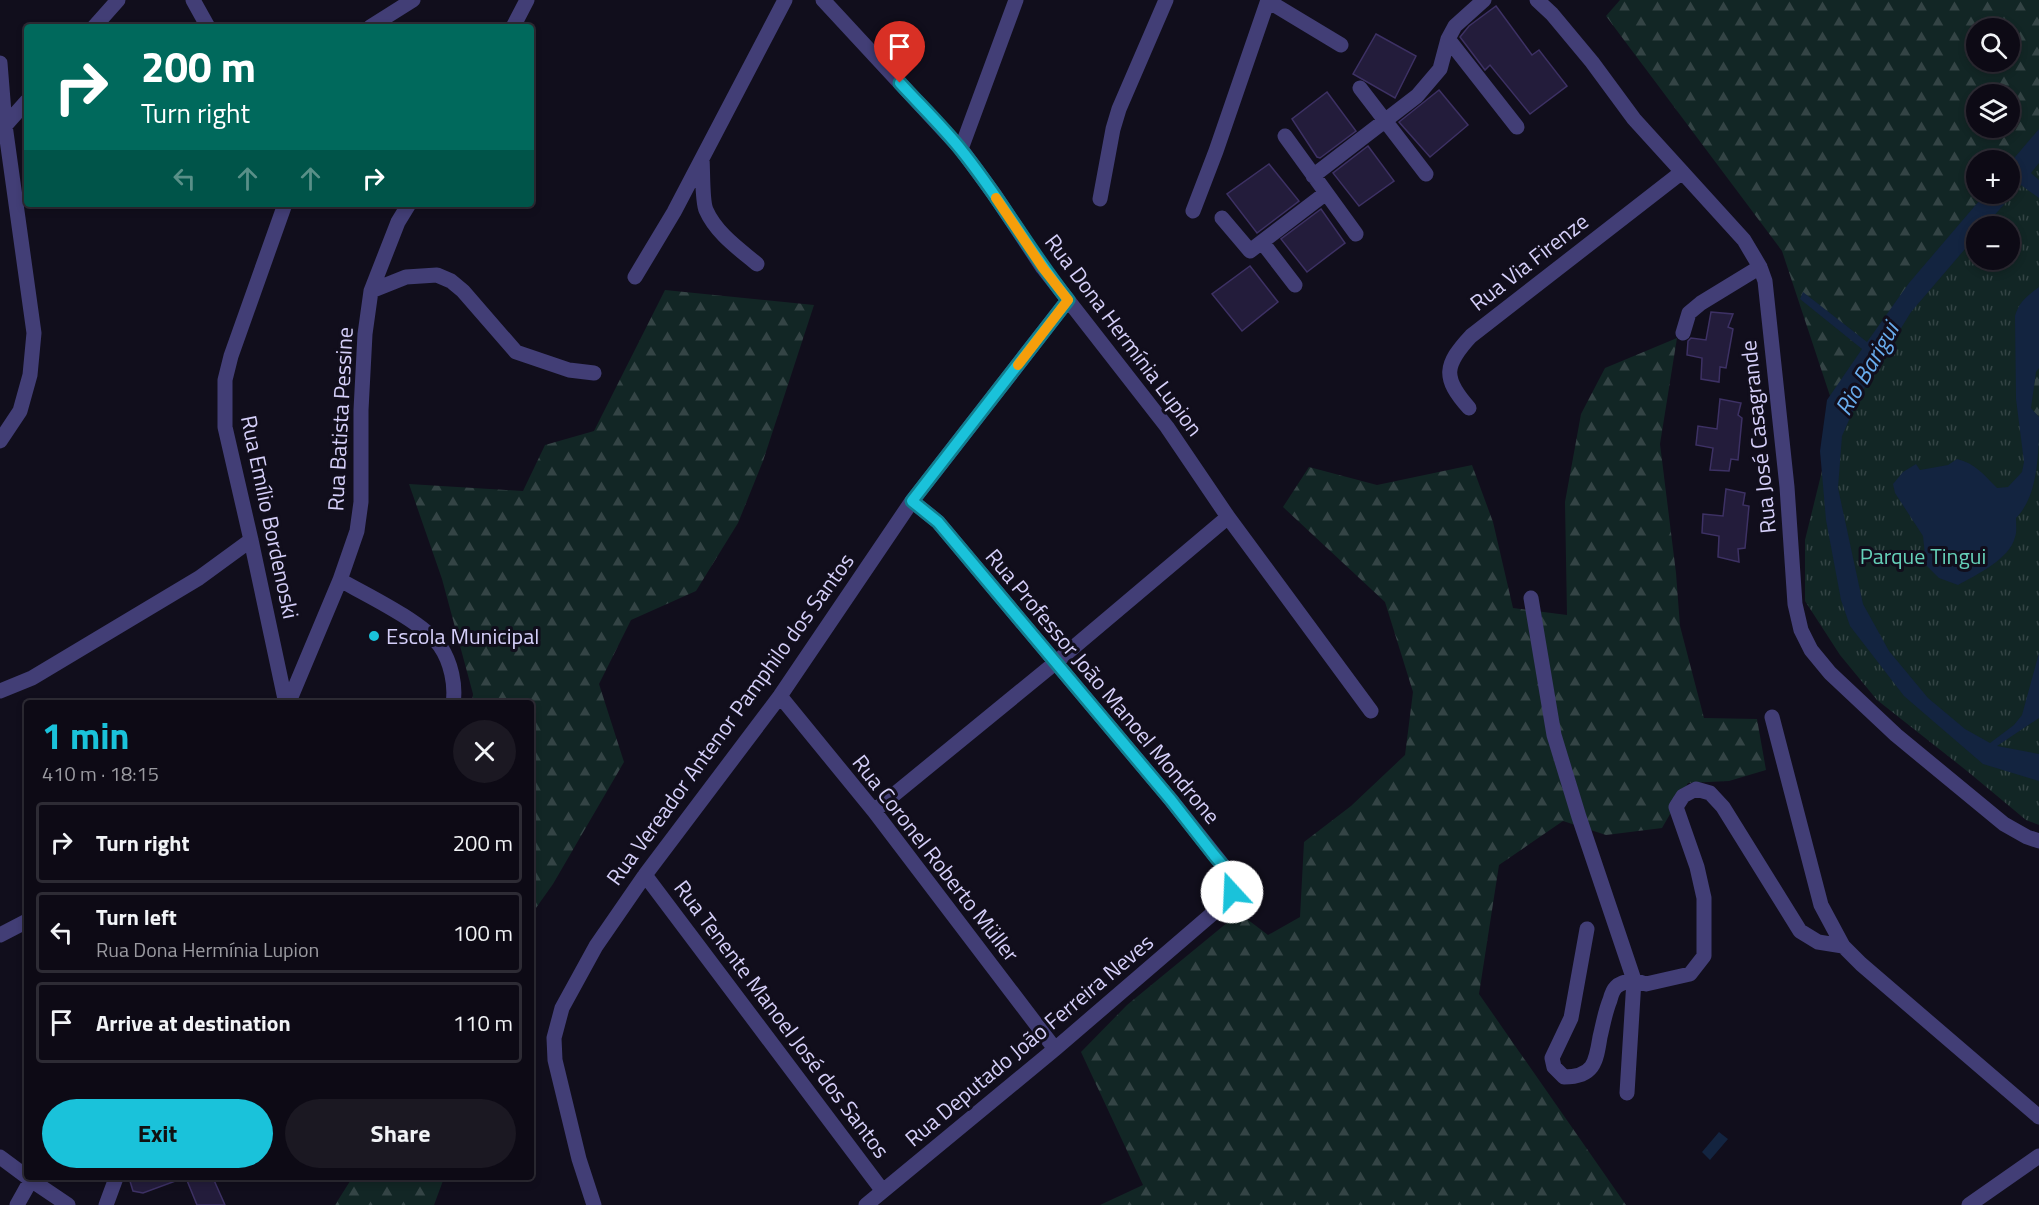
<!DOCTYPE html>
<meta charset="utf-8">
<style>
:root{--surface:#0d0a15;--page:#1b1822;--text:#f1f3f6;--muted:#9a9aa0;--line:#2d2b34;--accent:#1ac2da}
body{margin:0;font-family:"Titillium Web",sans-serif;background:var(--page);color:var(--text);height:100vh;display:flex;flex-direction:column;font-size:22px;white-space:nowrap}
*{box-sizing:border-box;margin:0}
p{font-size:20px;color:var(--muted)}
.icon{flex:none;width:33px;height:33px;fill:none;stroke:currentColor;stroke-width:2;stroke-linecap:round;stroke-linejoin:round}
.map{position:relative;flex:1;overflow:hidden}
.drawer{position:absolute;left:24px;top:700px;width:510px;height:480px;display:flex;flex-direction:column;background:var(--surface);border-radius:6px;box-shadow:0 3px 9px #0003,0 0 0 2px var(--line)}
.drawer>*{flex:none}
.hud{position:absolute;left:24px;top:24px;width:510px;height:183px;border-radius:6px;box-shadow:0 3px 9px #0003,0 0 0 2px var(--line);background:#00695c;color:#fff;overflow:hidden}
.buttons{position:absolute;left:1966px;top:18px;display:grid;gap:12px}
.buttons a{display:grid;place-items:center;width:54px;height:54px;border-radius:50%;background:var(--surface);box-shadow:0 3px 9px #0003,0 0 0 2px var(--line);font-size:30px}
.pin{position:absolute;display:grid;place-items:center;width:51px;height:51px;color:#fff;margin:-62px -26px;border-radius:50% 50% 50% 0;rotate:-45deg;box-shadow:0 0 6px #0007}
.pin .icon{rotate:45deg}
.me{position:absolute;width:66px;margin:-33px;rotate:340deg;stroke-linejoin:round;filter:drop-shadow(0 0 4px #0008)}
.turn{display:flex;align-items:center;gap:21px;height:126px;padding:0 18px;font-size:27px}
.turn .icon{width:78px;height:78px;stroke-width:2.5}
.turn b{display:block;font-size:42px;line-height:51px}
.lanes{display:flex;align-items:center;height:57px;padding:0 18px;background:#0003;justify-content:center;gap:30px;direction:ltr}
.lanes .off{opacity:.35}
.round{display:grid;place-items:center;flex:none;width:63px;height:63px;border-radius:32px;background:var(--page)}
.head{display:flex;align-items:center;justify-content:space-between;height:102px;padding:0 18px}
h1{font-size:36px;font-weight:700;line-height:45px;color:var(--accent)}
.cta{display:flex;gap:12px;margin-top:auto;padding:12px 18px}
.cta a{flex:1;height:69px;border-radius:36px;background:var(--accent);color:#111;font-size:24px;font-weight:700;line-height:69px;text-align:center}
.cta a+a{background:var(--page);color:var(--text)}
ul{padding:0;list-style:none}
li{display:flex;align-items:center;gap:18px;height:81px;margin:0 12px 9px;padding:0 6px;border:3px solid var(--line);border-radius:6px}
li div{flex:1}
li b{display:block;font-size:22px}
li em{font-style:normal}
.map>svg:first-child{display:block}
</style>
<div class="map">
<svg width="2039" height="1205" viewBox="0 0 2039 1205">
<defs>
<pattern id="grass-tufts" width="24" height="20" patternUnits="userSpaceOnUse" patternTransform="scale(1.5)"><rect width="24" height="20" fill="#122625"/><path d="M3 7l-1-3M5 7V3M7 7l1-3M15 17l-1-3M17 17v-4M19 17l1-3" fill="none" stroke="#344445"/></pattern>
<pattern id="forest-firs" width="22" height="20" patternUnits="userSpaceOnUse" patternTransform="scale(1.5)"><rect width="22" height="20" fill="#122625"/><path d="M5 1l3.5 6h-7zM16 11l3.5 6h-7z" fill="#344445"/></pattern>
</defs>
<rect width="100%" height="100%" fill="#110e1c"/>
<path fill="url(#grass-tufts)" fill-rule="evenodd" d="M 2039,145 L 2039,825 L 2026,820 L 1967,771 L 1877,700 L 1840,655 L 1805,601 L 1805,540 L 1836,414 L 1902,308 L 1999,194 L 2010,194 ZM 1977,226 L 2010,226 L 2010,260 L 1977,260 Z"/>
<path fill="url(#forest-firs)" fill-rule="evenodd" d="M 1620,0 L 2039,0 L 2039,140 L 2010,176 L 2010,160 L 1977,160 L 1977,194 L 1996,194 L 1836,414 L 1782,251 L 1606,16 ZM 1977,28 L 2010,28 L 2010,62 L 1977,62 ZM 1977,94 L 2010,94 L 2010,128 L 1977,128 Z
M 665,290 L 814,305 L 763,461 L 738,523 L 696,591 L 631,620 L 599,684 L 624,762 L 553,884 L 531,915 L 531,704 L 472,703 L 473,694 L 442,579 L 409,484 L 523,491 L 545,445 L 594,431 Z
M 1677,338 L 1660,444 L 1676,573 L 1680,626 L 1704,718 L 1757,719 L 1766,770 L 1729,781 L 1688,783 L 1662,828 L 1606,835 L 1563,821 L 1499,865 L 1479,994 L 1626,1205 L 1100,1205 L 1143,1185 L 1081,1052 L 1127,1005 L 1239,913 L 1268,935 L 1300,917 L 1304,842 L 1351,806 L 1405,755 L 1413,692 L 1385,602 L 1283,507 L 1309,467 L 1377,485 L 1472,465 L 1493,522 L 1513,608 L 1567,615 L 1565,502 L 1581,414 L 1605,368 Z
M 2039,368 L 2039,417 L 2031,409 L 2036,371 Z
M 352,1178 L 444,1178 L 434,1205 L 335,1205 Z"/>
<path fill="#132440" d="M 2039,129 L 2039,163 L 2031,173 L 2039,180 L 2039,198 L 2021,185 L 1985,226 L 1977,226 L 1977,235 L 1911,312 L 1860,395 L 1842,436 L 1838,488 L 1863,604 L 1889,651 L 1928,698 L 1965,729 L 1990,743 L 2014,725 L 2022,715 L 2039,653 L 2039,718 L 1997,746 L 2039,754 L 2039,781 L 1983,764 L 1904,696 L 1850,626 L 1841,600 L 1826,520 L 1820,451 L 1827,400 L 1862,349 L 1800,299 L 1803,292 L 1867,342 L 1909,283 L 1985,194 L 2010,194 L 2010,163 Z
M 2039,287 L 2039,368 L 2036,372 L 2031,408 L 2039,417 C 2039,450 2039,495 2016,518 C 2016,524 2017,532 2015,537 C 2010,559 1976,575 1958,585 L 1939,578 L 1926,565 L 1923,536 L 1895,493 L 1893,484 L 1903,472 L 1916,464 L 1920,470 L 1948,465 L 1957,459 C 1975,463 1985,476 1997,488 L 2008,487 L 2022,472 L 2024,462 L 2016,399 L 2015,316 C 2019,302 2027,296 2039,287 Z
M 1719,1132 L 1728,1139 L 1710,1160 L 1702,1152 Z"/>
<path fill="#231c3b" stroke="#3d3164" stroke-width="1.5" d="M 1496,6 L 1532,55 L 1539,50 L 1567,86 L 1530,114 L 1490,65 L 1485,70 L 1460,37 L 1469,26 Z
M 1376,34 L 1416,56 L 1395,98 L 1353,74 Z
M 1439,90 L 1468,125 L 1430,157 L 1399,122 Z
M 1327,92 L 1356,131 L 1320,158 L 1317,157 L 1292,119 Z
M 1368,146 L 1394,181 L 1359,206 L 1333,173 Z
M 1269,164 L 1299,201 L 1257,233 L 1227,194 Z
M 1321,209 L 1345,243 L 1307,272 L 1281,239 Z
M 1250,266 L 1278,302 L 1242,331 L 1212,294 Z
M 1711,312 L 1733,314 L 1728,327 L 1733,329 L 1726,368 L 1720,367 L 1719,382 L 1701,379 L 1702,358 L 1687,355 L 1688,341 L 1691,338 L 1706,340 Z
M 1720,399 L 1741,403 L 1738,415 L 1742,418 L 1738,460 L 1731,459 L 1729,471 L 1710,470 L 1713,448 L 1696,445 L 1698,426 L 1717,429 Z
M 1726,489 L 1745,493 L 1743,505 L 1749,506 L 1745,548 L 1738,549 L 1739,562 L 1718,557 L 1719,536 L 1702,533 L 1703,514 L 1723,516 Z
M 129,1178 L 181,1178 L 181,1179 L 143,1193 L 133,1191 Z
M 186,1178 L 213,1178 L 225,1205 L 197,1205 Z"/>
<g fill="none" stroke-linecap="round" stroke-linejoin="round">
<path stroke="#423e76" stroke-width="15" d="M 193,0 L 208,27
M 823,0 L 961,149 L 994,194 L 1043,268 L 1167,427 L 1228,517 L 1371,711
M 1537,0 L 1552,14 L 1592,62 L 1634,119 L 1744,240 L 1760,267 L 1765,281 L 1787,487 L 1795,604 L 1801,630 L 1811,650 L 1830,673 L 1896,735 L 2004,824 L 2027,837 L 2039,841
M 1268,1 L 1341,45
M 94,27 L 118,0
M 370,27 L 413,0
M 513,27 L 527,0
M 1448,39 L 1517,127
M 0,63 L 5,125 L 34,333 L 30,375 L 20,411 L 0,441
M 1360,88 L 1426,174
M 3,128 L 27,101
M 1285,136 L 1356,234
M 961,149 L 1016,0
M 702,159 C 703,171 702,201 706,210 C 716,233 739,249 757,264
M 1313,176 L 1417,96 L 1440,69 L 1448,39 L 1455,26 L 1484,0
M 1100,199 L 1113,129 L 1119,109 L 1166,0
M 285,204 L 231,356 L 225,380 L 225,427 L 251,540 L 286,704
M 1193,211 L 1216,151 L 1268,0
M 1222,218 L 1250,251 L 1326,193
M 1262,242 L 1295,285
M 635,277 L 674,212 L 785,0
M 371,291 L 406,277 L 437,275 L 451,281 L 463,291 L 516,352 L 569,370 L 594,373
M 1683,333 L 1689,313 L 1701,303 L 1760,267
M 1469,408 C 1442,378 1444,365 1471,336 L 1682,172
M 340,580 C 367,595 423,622 440,646 C 451,662 456,685 453,704
M 1531,598 L 1554,735 L 1579,817 L 1634,980 L 1646,984 L 1690,974 L 1704,956 L 1704,898 L 1697,867 L 1676,807 L 1683,796 L 1696,789 L 1710,793 L 1723,807 L 1800,931 L 1818,942 L 1843,946
M 0,691 L 32,678 L 199,578 L 251,540
M 780,696 L 874,811 L 1055,1049
M 288,704 L 340,580 L 357,531 L 361,502 L 361,410 L 365,334 L 371,291 L 398,222 L 409,204
M 1772,717 L 1821,905 L 1843,946 L 1861,964 L 2039,1117
M 874,811 L 1055,663 L 1228,517
M 645,875 L 882,1190
M 1587,929 L 1571,1018 L 1552,1058 L 1554,1067 L 1564,1077 C 1594,1077 1596,1062 1600,1037 C 1603,1025 1605,1012 1610,1000 C 1611,996 1613,990 1616,987 C 1620,983 1628,981 1634,980 L 1627,1093
M 0,935 L 27,921
M 0,1157 L 27,1177
M 28,1178 L 68,1205
M 17,1205 L 31,1180
M 106,1205 L 116,1178
M 594,1205 L 579,1159 L 555,1060 L 554,1038 L 562,1008 L 596,946 L 645,875 L 780,696 L 912,501 L 1068,300
M 866,1205 L 1055,1049 L 1219,908 L 1232,892 L 1229,873 L 1171,800 L 938,522 L 912,501
M 1969,1205 L 2039,1156"/>
</g>
<g fill="none" stroke-linecap="round" stroke-linejoin="round">
<g stroke="#117e8e" stroke-width="15">
<path id="route" d="M 900,83 C 920,105 943,127 962,151 C 1000,198 1030,252 1068,300 L 912,501 L 938,522 L 1171,800 L 1214,855 L 1229,873 L 1232,892"/>
</g>
<use href="#route" stroke="#1ac2da" stroke-width="10"/>
<path stroke="#f59e0b" stroke-width="10" d="M 996,198 L 1043,268 L 1068,300 L 1018,365"/>
</g>
<circle fill="#1ac2da" stroke="#110e1c" stroke-width="2" cx="374" cy="636" r="6"/>
<g text-anchor="middle" stroke-width="6" stroke-linejoin="round" paint-order="stroke">
<g font-size="22" fill="#d5cff9" stroke="#110e1c">
<text transform="translate(1529 262) rotate(-38)" y="8">Rua Via Firenze</text>
<text transform="translate(1124 335) rotate(53)" y="8">Rua Dona Hermínia Lupion</text>
<text transform="translate(340 419) rotate(-87)" y="8">Rua Batista Pessine</text>
<text transform="translate(1758 437) rotate(-96)" y="8">Rua José Casagrande</text>
<text transform="translate(270 517) rotate(78)" y="8">Rua Emílio Bordenoski</text>
<text transform="translate(1103 686) rotate(50)" y="8">Rua Professor João Manoel Mondrone</text>
<text transform="translate(730 719) rotate(-54)" y="8">Rua Vereador Antenor Pamphilo dos Santos</text>
<text transform="translate(936 858) rotate(52)" y="8">Rua Coronel Roberto Müller</text>
<text transform="translate(782 1019) rotate(53)" y="8">Rua Tenente Manoel José dos Santos</text>
<text transform="translate(1029 1040) rotate(-40)" y="8">Rua Deputado João Ferreira Neves</text>
</g>
<g font-size="22" fill="#65d0b8" stroke="#110e1c">
<text x="1923" y="564">Parque Tingui</text>
</g>
<g font-size="22" fill="#d5cff9" stroke="#110e1c" text-anchor="start">
<text x="386" y="644">Escola Municipal</text>
</g>
<g font-size="24" font-style="italic" fill="#69aced" stroke="#110e1c">
<text transform="translate(1867 369) rotate(-60)" y="8">Rio Barigui</text>
</g>
</g>
</svg>
<div class="buttons">
<a><svg class="icon" aria-label="search" viewBox="0 0 24 24"><circle cx="10" cy="10" r="6"/><path d="M15 15l6 6"/></svg></a>
<a><svg class="icon" aria-label="layers" viewBox="0 0 24 24"><path d="M12 4l9 5-9 5-9-5zM3 14l9 5 9-5"/></svg></a>
<a>+</a>
<a>−</a>
</div>
<div class="pin" style="left:900px;top:83px;background:#d93025"><svg class="icon" aria-label="arrive" viewBox="0 0 24 24"><path d="M6 21V4h12l-3 4 3 4H6"/></svg></div>
<svg class="me" style="left:1232px;top:892px" viewBox="-20 -20 40 40"><circle r="19" fill="#fff"/><path d="M0-13L10 11 0 6-10 11z" fill="#1ac2da"/></svg>
<div class="hud">
<div class="turn"><svg class="icon" aria-label="right" viewBox="0 0 24 24"><path d="M7 20v-9h11M14 6l5 5-5 5"/></svg><div><b>200 m</b>Turn right</div></div>
<div class="lanes"><svg class="icon off" aria-label="left" viewBox="0 0 24 24"><path d="M17 20v-9H6M10 6l-5 5 5 5"/></svg><svg class="icon off" aria-label="ahead" viewBox="0 0 24 24"><path d="M12 20V5M6 11l6-6 6 6"/></svg><svg class="icon off" aria-label="ahead" viewBox="0 0 24 24"><path d="M12 20V5M6 11l6-6 6 6"/></svg><svg class="icon" aria-label="right" viewBox="0 0 24 24"><path d="M7 20v-9h11M14 6l5 5-5 5"/></svg></div>
</div>
<section class="drawer">
<div class="head"><div><h1>1 min</h1><p>410 m · 18:15</p></div><a class="round"><svg class="icon" aria-label="close" viewBox="0 0 24 24"><path d="M6 6l12 12M18 6L6 18"/></svg></a></div>
<ul>
<li><svg class="icon" aria-label="right" viewBox="0 0 24 24"><path d="M7 20v-9h11M14 6l5 5-5 5"/></svg><div><b>Turn right</b></div><em>200 m</em></li>
<li><svg class="icon" aria-label="left" viewBox="0 0 24 24"><path d="M17 20v-9H6M10 6l-5 5 5 5"/></svg><div><b>Turn left</b><p>Rua Dona Hermínia Lupion</p></div><em>100 m</em></li>
<li><svg class="icon" aria-label="arrive" viewBox="0 0 24 24"><path d="M6 21V4h12l-3 4 3 4H6"/></svg><div><b>Arrive at destination</b></div><em>110 m</em></li>
</ul>
<div class="cta"><a>Exit</a><a>Share</a></div>
</section>
</div>
